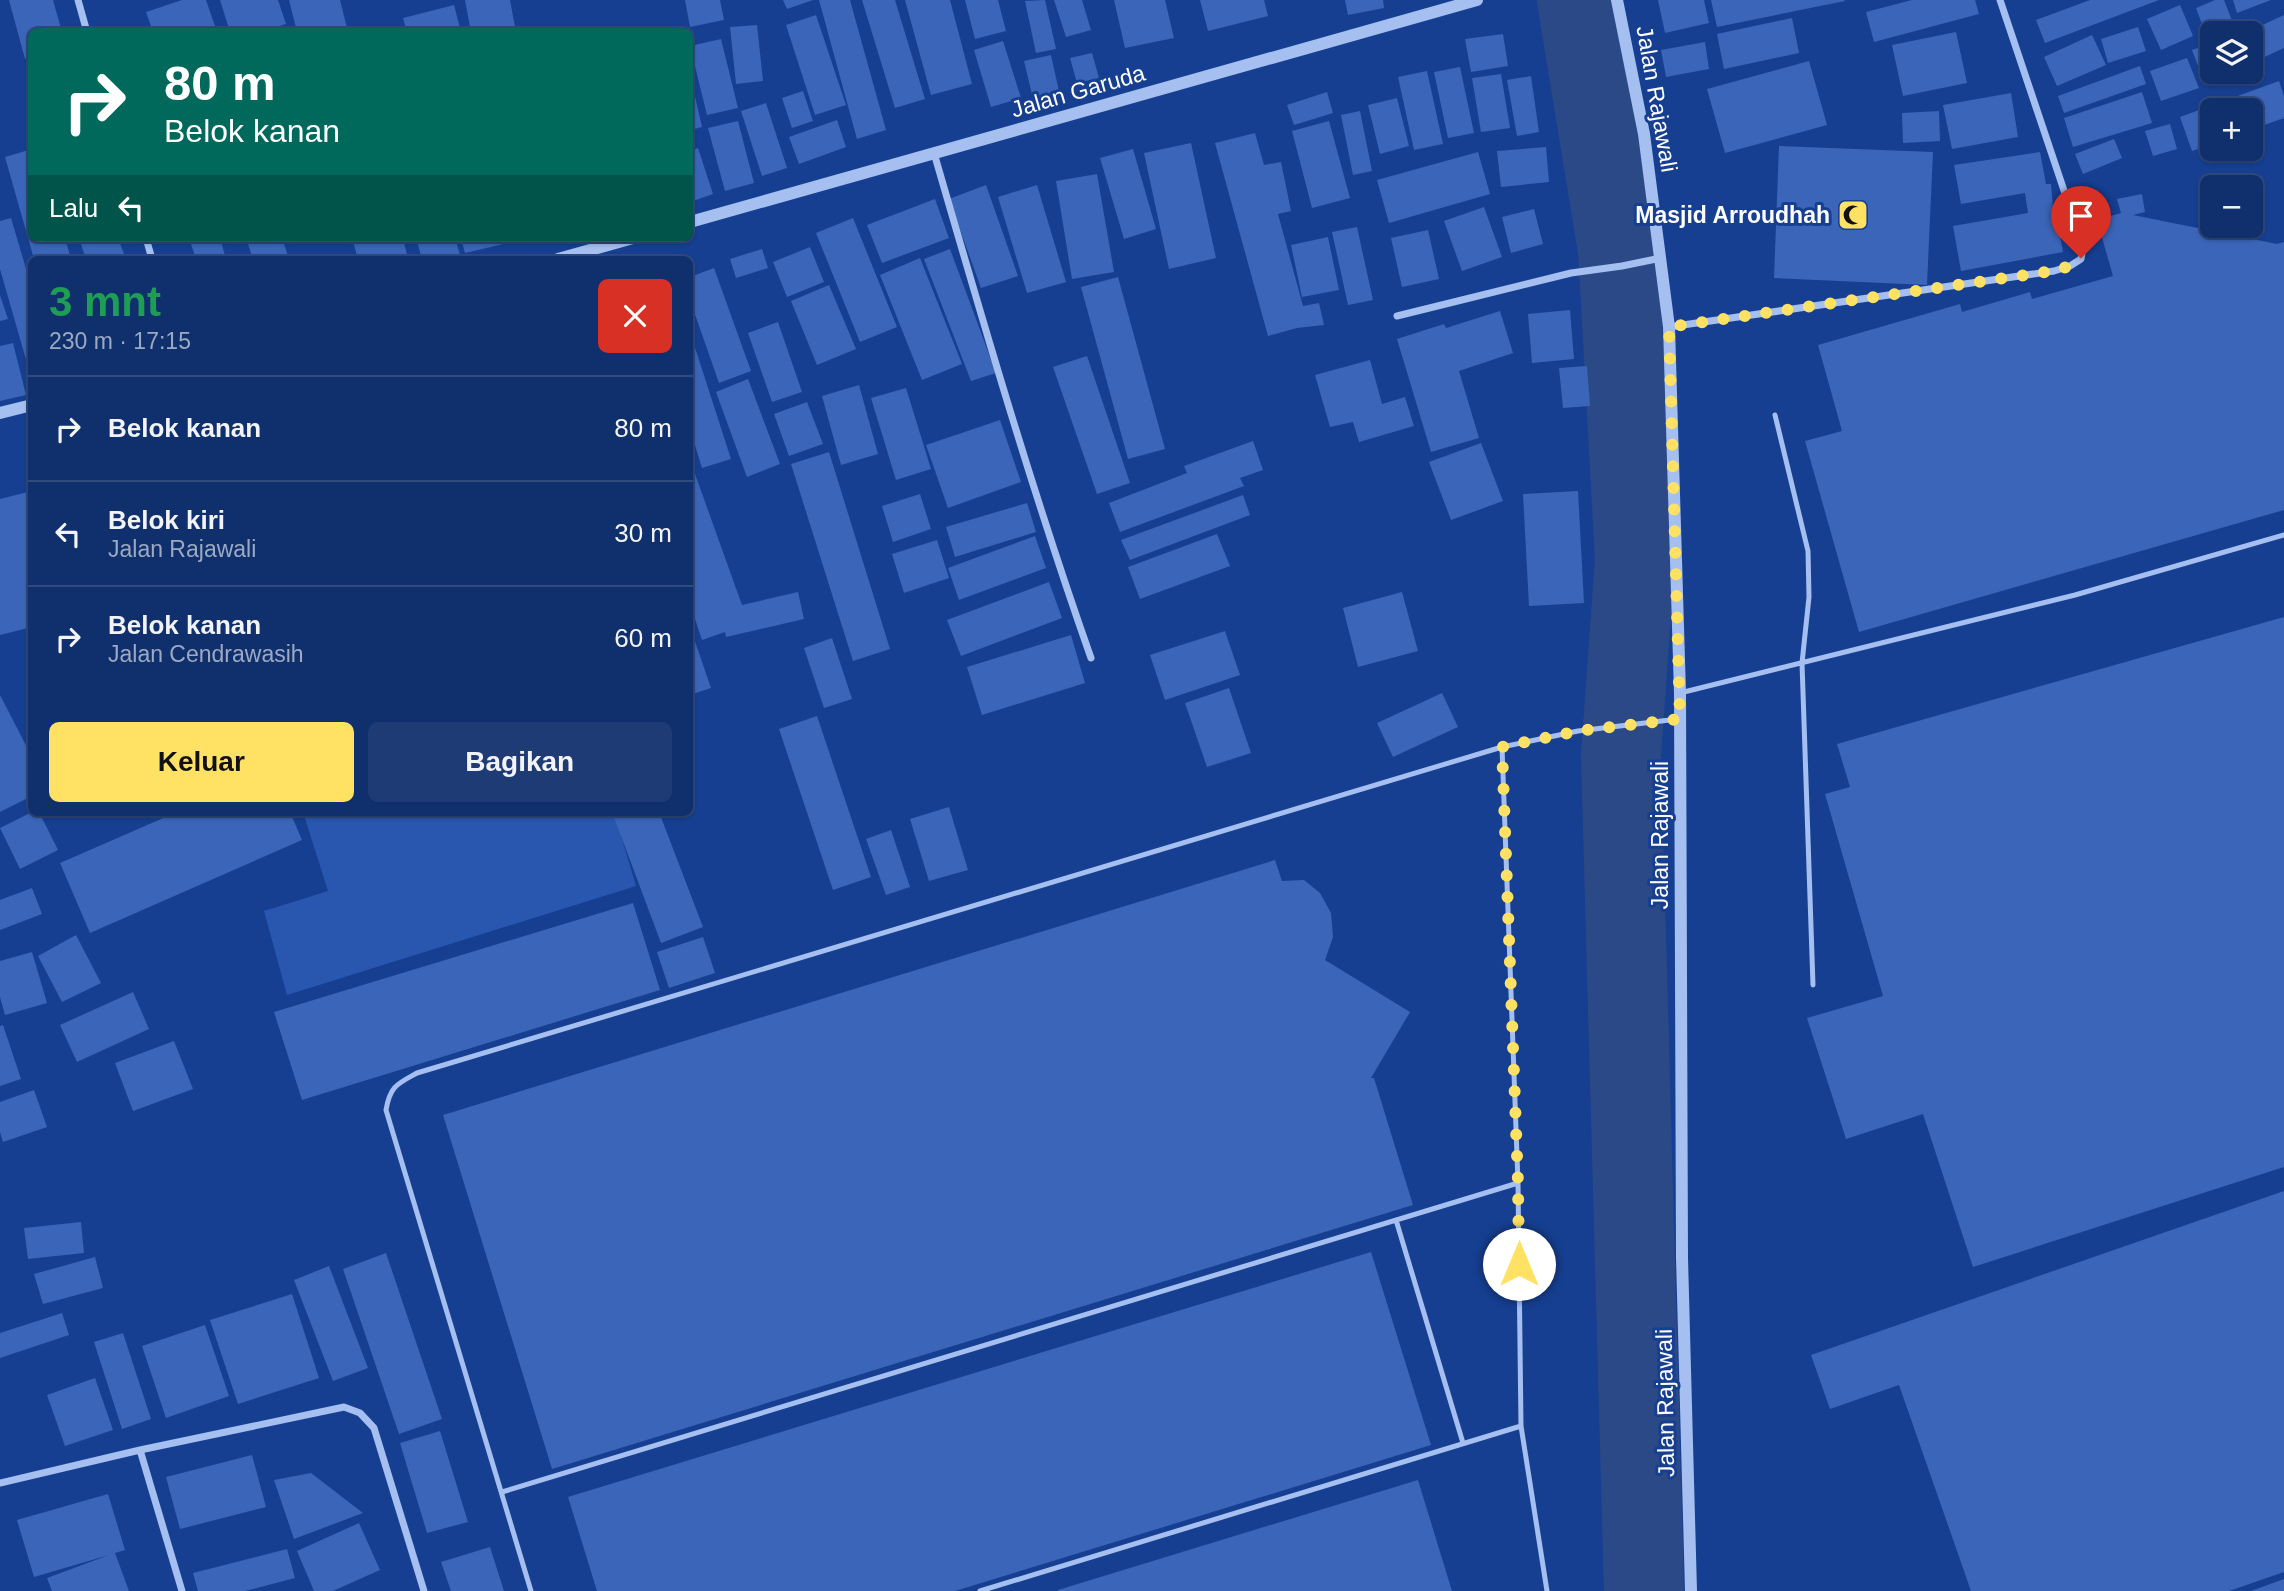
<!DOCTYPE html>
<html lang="id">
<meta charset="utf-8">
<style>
:root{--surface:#102f6d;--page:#1e3b75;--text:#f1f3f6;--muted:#9ca9c2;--line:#304a80;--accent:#ffe263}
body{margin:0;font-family:Arial,sans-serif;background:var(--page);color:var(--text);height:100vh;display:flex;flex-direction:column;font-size:26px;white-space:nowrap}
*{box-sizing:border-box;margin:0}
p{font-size:23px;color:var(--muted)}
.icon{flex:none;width:38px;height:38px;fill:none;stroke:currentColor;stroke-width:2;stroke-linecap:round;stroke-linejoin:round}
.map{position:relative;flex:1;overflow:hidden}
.drawer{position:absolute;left:28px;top:256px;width:665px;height:560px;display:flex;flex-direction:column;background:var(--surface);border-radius:10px;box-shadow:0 2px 5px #0004,0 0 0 2px var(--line)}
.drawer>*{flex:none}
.guide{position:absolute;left:28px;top:28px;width:665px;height:214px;border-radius:10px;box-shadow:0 2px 5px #0004,0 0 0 2px var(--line);background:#00695c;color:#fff;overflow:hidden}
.fabs{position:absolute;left:2200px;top:21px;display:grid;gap:14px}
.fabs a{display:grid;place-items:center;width:63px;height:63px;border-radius:10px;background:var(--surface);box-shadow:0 2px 5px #0004,0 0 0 2px var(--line);font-size:35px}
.pin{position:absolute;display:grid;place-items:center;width:60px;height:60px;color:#fff;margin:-72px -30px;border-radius:50% 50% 50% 0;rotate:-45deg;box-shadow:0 0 7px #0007}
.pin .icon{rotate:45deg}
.me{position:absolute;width:77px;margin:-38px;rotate:0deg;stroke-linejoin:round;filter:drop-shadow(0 0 5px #0008)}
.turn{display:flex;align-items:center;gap:24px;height:147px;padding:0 21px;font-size:32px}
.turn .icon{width:91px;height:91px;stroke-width:2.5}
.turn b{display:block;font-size:49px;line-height:60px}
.then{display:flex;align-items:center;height:66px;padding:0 21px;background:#0003;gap:14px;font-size:26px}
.round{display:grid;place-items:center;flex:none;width:74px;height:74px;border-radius:10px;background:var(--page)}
.head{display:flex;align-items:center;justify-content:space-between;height:119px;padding:0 21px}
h1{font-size:42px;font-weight:700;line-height:52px;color:#1e9e55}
.action{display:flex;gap:14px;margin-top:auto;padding:14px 21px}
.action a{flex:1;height:80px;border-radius:10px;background:var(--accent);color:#111;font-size:28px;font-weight:700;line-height:80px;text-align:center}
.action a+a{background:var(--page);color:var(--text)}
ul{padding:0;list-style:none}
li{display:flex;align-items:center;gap:21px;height:105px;padding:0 21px;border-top:2px solid var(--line)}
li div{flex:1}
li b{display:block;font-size:26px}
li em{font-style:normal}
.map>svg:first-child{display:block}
</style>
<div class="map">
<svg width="2284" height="1591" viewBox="0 0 2284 1591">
<rect width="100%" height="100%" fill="#163f91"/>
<path fill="#2957b0" d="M 303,812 L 614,812 L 636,886 L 287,995 L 264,911 L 328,891 Z"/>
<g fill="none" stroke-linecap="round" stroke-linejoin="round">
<path stroke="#2b4987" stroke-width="80" d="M 1577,0 L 1618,250 L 1635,559 L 1621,755 L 1644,1591"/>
</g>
<path fill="#3b65b8" d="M 9,0 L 53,0 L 62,32 L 32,32 L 32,58 L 25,59 Z
M 182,0 L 206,0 L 217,32 L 153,32 L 146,12 Z
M 220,0 L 278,0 L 286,24 L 260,32 L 230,32 Z
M 289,0 L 340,0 L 348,32 L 297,32 Z
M 465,0 L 510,0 L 516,32 L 471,32 Z
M 685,0 L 720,0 L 724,20 L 690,27 Z
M 783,0 L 813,0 L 787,9 Z
M 819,0 L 850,0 L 886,130 L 857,139 Z
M 862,0 L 895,0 L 925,99 L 895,108 Z
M 905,0 L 950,0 L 972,84 L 931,95 Z
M 965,0 L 998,0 L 1006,31 L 975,39 Z
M 1045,0 L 1056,49 L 1036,53 L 1025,1 Z
M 1054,0 L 1082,0 L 1091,30 L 1066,37 Z
M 1114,0 L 1165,0 L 1174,38 L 1125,48 Z
M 1200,0 L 1264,0 L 1268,16 L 1208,31 Z
M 1345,0 L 1383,0 L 1384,8 L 1348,15 Z
M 1658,0 L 1704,0 L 1709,23 L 1665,33 Z
M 1711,0 L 1844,0 L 1845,1 L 1717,27 Z
M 1912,0 L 1975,0 L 1979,14 L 1874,42 L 1866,12 Z
M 2090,0 L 2159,0 L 2045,43 L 2036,20 Z
M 2215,0 L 2224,0 L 2233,23 L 2206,35 L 2196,8 Z
M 2233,0 L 2271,0 L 2237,13 Z
M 454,5 L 461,32 L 407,32 L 403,18 Z
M 2180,5 L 2193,36 L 2161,50 L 2147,19 Z
M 816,15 L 846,105 L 815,115 L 786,25 Z
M 2284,15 L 2284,48 L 2258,60 L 2250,44 L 2250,33 L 2245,33 Z
M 1792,18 L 1799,53 L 1724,69 L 1717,34 Z
M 757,25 L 763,81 L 736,84 L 730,27 Z
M 2138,27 L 2146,51 L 2108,63 L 2101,39 Z
M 1956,32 L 1967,83 L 1903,96 L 1892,45 Z
M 1503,34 L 1508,66 L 1471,72 L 1465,39 Z
M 2092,35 L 2106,65 L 2057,86 L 2044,57 Z
M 721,39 L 738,108 L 707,115 L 690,46 Z
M 1003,41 L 1021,98 L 991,107 L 974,50 Z
M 1705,42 L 1709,69 L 1666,77 L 1661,50 Z
M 2212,43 L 2212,72 L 2238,72 L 2205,85 L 2192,50 Z
M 1092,53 L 1099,78 L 1077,83 L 1070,58 Z
M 1051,55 L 1060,96 L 1034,103 L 1024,61 Z
M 2187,58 L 2199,88 L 2161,101 L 2150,71 Z
M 1809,61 L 1827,125 L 1725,153 L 1707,89 Z
M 2140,66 L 2146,84 L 2064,113 L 2058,96 Z
M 1460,67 L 1474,133 L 1448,138 L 1434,72 Z
M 1427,71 L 1443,144 L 1414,150 L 1398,77 Z
M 690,74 L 702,127 L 690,130 Z
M 1501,74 L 1510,128 L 1481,132 L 1472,78 Z
M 1531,76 L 1539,132 L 1517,136 L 1507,80 Z
M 2279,81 L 2284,96 L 2284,118 L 2250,130 L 2250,110 L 2212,110 L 2212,144 L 2192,151 L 2180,117 Z
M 803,91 L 813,121 L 792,128 L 782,98 Z
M 1327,92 L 1333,113 L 1294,125 L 1287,105 Z
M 2142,92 L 2152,123 L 2073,147 L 2064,118 Z
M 2011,93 L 2018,137 L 1952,149 L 1943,105 Z
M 1397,98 L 1409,146 L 1380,154 L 1368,105 Z
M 766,103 L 787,168 L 762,176 L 741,111 Z
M 1360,111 L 1372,171 L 1353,175 L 1341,115 Z
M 1939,111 L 1940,141 L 1903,143 L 1902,113 Z
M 837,120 L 846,147 L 799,164 L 789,137 Z
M 738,121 L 754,183 L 725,191 L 708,128 Z
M 1329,121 L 1350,198 L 1312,208 L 1292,131 Z
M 2170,124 L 2177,149 L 2153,156 L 2145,131 Z
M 1255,133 L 1264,165 L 1281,162 L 1291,211 L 1278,214 L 1303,306 L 1319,303 L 1324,325 L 1297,328 L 1268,336 L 1215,143 Z
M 2114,139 L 2122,158 L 2083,174 L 2075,154 Z
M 1191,143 L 1216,258 L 1169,269 L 1144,153 Z
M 1779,146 L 1933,152 L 1927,285 L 1774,278 Z
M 1546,147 L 1549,182 L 1501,187 L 1497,151 Z
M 698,148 L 713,194 L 690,202 L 690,151 Z
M 32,149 L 32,238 L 65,238 L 71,259 L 34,259 L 5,157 Z
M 1133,149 L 1156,229 L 1124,239 L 1100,158 Z
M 1478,152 L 1490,194 L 1389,223 L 1377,180 Z
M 2040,152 L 2046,184 L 2051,184 L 2053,208 L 2055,207 L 2063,252 L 1961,271 L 1953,226 L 2028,213 L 2025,193 L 1961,204 L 1954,165 Z
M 1097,174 L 1114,272 L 1072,279 L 1056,181 Z
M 986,185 L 1018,276 L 981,288 L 949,199 Z
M 1037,185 L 1066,282 L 1027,293 L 998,197 Z
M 2142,194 L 2145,212 L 2133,215 L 2277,244 L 2284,242 L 2284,510 L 1859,632 L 1805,441 L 1842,431 L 1818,345 L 1960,304 L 1962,312 L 2030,292 L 2032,299 L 2113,276 L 2097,220 L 2121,213 L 2117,199 Z
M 935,199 L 949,238 L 882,263 L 867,225 Z
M 1484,207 L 1502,257 L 1462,271 L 1444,221 Z
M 1534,209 L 1543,244 L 1511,253 L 1502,217 Z
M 11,218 L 32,289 L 31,377 L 0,269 L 0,221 Z
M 853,218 L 897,327 L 860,342 L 816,233 Z
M 1357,227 L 1373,300 L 1348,305 L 1332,232 Z
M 1428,230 L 1439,279 L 1402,287 L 1391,238 Z
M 1328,237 L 1339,290 L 1302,297 L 1291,245 Z
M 79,238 L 118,238 L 126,259 L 86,259 Z
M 189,238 L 220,238 L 226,259 L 196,259 Z
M 246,238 L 282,238 L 289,259 L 253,259 Z
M 352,238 L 403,238 L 408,259 L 358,259 Z
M 416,238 L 455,238 L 461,258 L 422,259 Z
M 461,238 L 512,238 L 512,242 L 465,253 Z
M 810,247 L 824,282 L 787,297 L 773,262 Z
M 762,249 L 768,268 L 736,278 L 730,259 Z
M 950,249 L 996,373 L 971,381 L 924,259 Z
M 920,258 L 962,364 L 922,380 L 880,275 Z
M 714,268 L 751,371 L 719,383 L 690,300 L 690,277 Z
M 1118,277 L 1165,449 L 1128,459 L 1081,287 Z
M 829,285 L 856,349 L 817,365 L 791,301 Z
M 0,295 L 8,319 L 0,321 Z
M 1570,310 L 1574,359 L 1532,363 L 1528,314 Z
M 1500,311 L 1513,353 L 1459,371 L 1479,438 L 1431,452 L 1397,339 L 1444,324 L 1446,328 Z
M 778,322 L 802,392 L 772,402 L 748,333 Z
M 690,332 L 731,459 L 702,468 L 690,429 Z
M 13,343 L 26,395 L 0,401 L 0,346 Z
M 1087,356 L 1130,483 L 1097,494 L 1053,367 Z
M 1370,360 L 1382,404 L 1405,397 L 1414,426 L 1359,442 L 1353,422 L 1330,427 L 1315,375 Z
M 1587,366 L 1590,406 L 1563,408 L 1559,368 Z
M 748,379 L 780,464 L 747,477 L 716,392 Z
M 859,385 L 878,454 L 841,465 L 822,396 Z
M 906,388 L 931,469 L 896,480 L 871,398 Z
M 807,402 L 823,444 L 789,456 L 774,414 Z
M 1000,420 L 1021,482 L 948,508 L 926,445 Z
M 1253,441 L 1263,470 L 1240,478 L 1244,486 L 1120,532 L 1109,503 L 1187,473 L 1184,466 Z
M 1481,443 L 1503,501 L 1451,520 L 1429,462 Z
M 829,452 L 890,649 L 853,661 L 791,464 Z
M 690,460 L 742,605 L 798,592 L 804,619 L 726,637 L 725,632 L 702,640 L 690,604 Z
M 32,491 L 32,627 L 0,635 L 0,499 Z
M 1578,491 L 1584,603 L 1529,606 L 1523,494 Z
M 920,494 L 931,529 L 893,542 L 882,506 Z
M 1243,495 L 1250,515 L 1130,560 L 1121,540 Z
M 1027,503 L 1036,532 L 955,557 L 946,527 Z
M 1217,534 L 1230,566 L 1140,599 L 1128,567 Z
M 1035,536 L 1046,568 L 959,600 L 948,568 Z
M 937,540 L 949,578 L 904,593 L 892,554 Z
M 1049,582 L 1062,618 L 961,656 L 947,620 Z
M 1402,592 L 1418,651 L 1358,667 L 1343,608 Z
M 2284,617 L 2284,1167 L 1973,1267 L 1923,1114 L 1846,1139 L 1807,1018 L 1883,996 L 1825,794 L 1850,787 L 1837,744 Z
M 690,627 L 711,688 L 690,695 Z
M 1225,631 L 1240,675 L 1165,700 L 1150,655 Z
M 1071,635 L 1085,683 L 982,715 L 967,667 Z
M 832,638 L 852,699 L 824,708 L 804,648 Z
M 1229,688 L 1251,753 L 1207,767 L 1185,703 Z
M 1442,693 L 1458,727 L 1393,757 L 1377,723 Z
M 0,695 L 32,757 L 32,796 L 0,812 Z
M 817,716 L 871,877 L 833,890 L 779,729 Z
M 949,807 L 968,870 L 929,881 L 910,819 Z
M 32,812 L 39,812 L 58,850 L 20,869 L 0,828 Z
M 177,812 L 290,812 L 302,840 L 90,933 L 60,863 Z
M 612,812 L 659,812 L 703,927 L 661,943 Z
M 891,830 L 910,887 L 886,895 L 866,839 Z
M 1275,860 L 1282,881 L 1304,880 L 1320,893 L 1331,913 L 1333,937 L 1325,960 L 1410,1012 L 1371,1078 L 1374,1078 L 1413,1205 L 552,1469 L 443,1115 Z
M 32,888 L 42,914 L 0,930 L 0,900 Z
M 633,903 L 660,990 L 302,1100 L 274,1012 Z
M 76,935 L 101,983 L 62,1002 L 38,956 Z
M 703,937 L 715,973 L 669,988 L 657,952 Z
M 32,952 L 47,1003 L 5,1015 L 0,997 L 0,961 Z
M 133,992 L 149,1029 L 77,1062 L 60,1025 Z
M 3,1025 L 21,1079 L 0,1086 L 0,1026 Z
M 174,1041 L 193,1089 L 133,1111 L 115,1063 Z
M 34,1090 L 47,1127 L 3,1142 L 0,1132 L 0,1102 Z
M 2284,1191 L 2284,1572 L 2229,1591 L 1971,1591 L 1899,1385 L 1830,1409 L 1811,1355 Z
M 81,1222 L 84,1253 L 28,1259 L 24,1228 Z
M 1371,1252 L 1431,1445 L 955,1591 L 597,1591 L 568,1497 Z
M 386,1253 L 442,1419 L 399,1434 L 343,1269 Z
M 95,1257 L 103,1288 L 43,1304 L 34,1274 Z
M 329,1266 L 368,1368 L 333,1381 L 294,1280 Z
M 292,1294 L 319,1378 L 238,1404 L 210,1320 Z
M 62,1313 L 69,1335 L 0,1358 L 0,1333 Z
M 205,1325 L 229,1396 L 166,1418 L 142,1346 Z
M 123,1333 L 151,1419 L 122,1429 L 94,1342 Z
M 95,1378 L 113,1430 L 65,1446 L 47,1395 Z
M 440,1431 L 468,1522 L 427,1533 L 400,1443 Z
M 252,1455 L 266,1507 L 180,1529 L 166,1477 Z
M 311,1473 L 363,1513 L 294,1539 L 274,1480 Z
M 1418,1480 L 1452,1591 L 1058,1591 L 1058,1590 Z
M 108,1494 L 125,1550 L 115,1553 L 129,1591 L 52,1591 L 47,1578 L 109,1555 L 34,1577 L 17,1520 Z
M 359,1523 L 380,1570 L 333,1591 L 314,1591 L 297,1551 Z
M 490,1547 L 504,1591 L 451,1591 L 441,1562 Z
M 287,1549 L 295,1578 L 245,1591 L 198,1591 L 193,1573 Z
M 2284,1579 L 2284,1591 L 2251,1591 Z"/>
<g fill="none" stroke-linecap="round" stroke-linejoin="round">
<path stroke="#a4bff0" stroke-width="5" d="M 1775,415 L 1808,551 L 1809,597 L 1802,663 L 1813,985
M 1680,693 L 2075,595 L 2284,535
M 1502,747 L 1518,1183 L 1521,1426 L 1547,1591
M 1396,1220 L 1463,1443
M 502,1492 L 1518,1183
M 531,1591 L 386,1110 C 390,1086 397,1084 417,1073 L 1502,747 L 1578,731 L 1678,719
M 980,1591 L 1521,1426"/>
<path stroke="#a4bff0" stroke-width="7" d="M 78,0 L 87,32
M 934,153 C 983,322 1032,491 1091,658
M 146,238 L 152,259
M 1397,316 L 1571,273 L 1622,266 L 1661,258
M 1669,327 L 2054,271 L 2070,266 L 2081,259 L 2083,247 L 2000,0
M 140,1450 L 182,1591
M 0,1483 L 140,1450 L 344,1407 L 360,1413 L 374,1428 L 424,1591"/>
<path stroke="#a4bff0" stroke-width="12" d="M 1617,0 L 1644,134 L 1669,327 L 1680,693 L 1682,1258 L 1691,1591
M 690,222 L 1477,0
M 558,259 L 633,238
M 0,413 L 32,405"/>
</g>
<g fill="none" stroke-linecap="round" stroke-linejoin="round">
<path stroke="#ffe263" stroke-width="12" stroke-dasharray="0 21.6" d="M 1519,1264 L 1518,1183 L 1502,747 L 1578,731 L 1680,719 L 1669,327 L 2053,271 L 2070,266 L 2081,258"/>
</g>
<defs>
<g id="mosque-square" transform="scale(1.575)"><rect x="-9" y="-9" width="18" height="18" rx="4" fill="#ffe263" stroke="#163f91"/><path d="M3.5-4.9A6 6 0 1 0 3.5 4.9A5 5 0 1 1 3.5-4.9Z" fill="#111"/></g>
</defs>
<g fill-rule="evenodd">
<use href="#mosque-square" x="1853" y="215"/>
</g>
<g text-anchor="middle" stroke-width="6" stroke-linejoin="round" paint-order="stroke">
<g font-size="23" fill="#fff" stroke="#163f91">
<text transform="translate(1078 91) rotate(-16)" y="8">Jalan Garuda</text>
<text transform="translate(1657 99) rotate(80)" y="8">Jalan Rajawali</text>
<text transform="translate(1660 835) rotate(-90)" y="8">Jalan Rajawali</text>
<text transform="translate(1665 1403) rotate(-91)" y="8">Jalan Rajawali</text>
</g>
<g font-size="23" font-weight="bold" fill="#fff" stroke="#163f91" text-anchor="end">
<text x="1830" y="223">Masjid Arroudhah</text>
</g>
</g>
</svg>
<div class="fabs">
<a><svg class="icon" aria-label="layers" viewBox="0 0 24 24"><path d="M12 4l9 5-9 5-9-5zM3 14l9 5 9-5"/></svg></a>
<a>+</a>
<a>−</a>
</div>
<div class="pin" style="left:2081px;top:258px;background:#d93025"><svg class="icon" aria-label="arrive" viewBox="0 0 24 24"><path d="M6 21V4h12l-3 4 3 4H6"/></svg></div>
<svg class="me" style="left:1519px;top:1264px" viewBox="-20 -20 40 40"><circle r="19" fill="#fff"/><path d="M0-13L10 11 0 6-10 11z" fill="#ffe263"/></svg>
<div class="guide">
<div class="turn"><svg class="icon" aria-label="right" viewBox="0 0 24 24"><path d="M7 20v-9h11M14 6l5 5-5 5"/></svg><div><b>80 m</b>Belok kanan</div></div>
<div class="then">Lalu<svg class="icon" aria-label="left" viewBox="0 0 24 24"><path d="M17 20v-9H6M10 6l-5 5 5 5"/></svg></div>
</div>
<section class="drawer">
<div class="head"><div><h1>3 mnt</h1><p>230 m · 17:15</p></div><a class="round" style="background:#d93025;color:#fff"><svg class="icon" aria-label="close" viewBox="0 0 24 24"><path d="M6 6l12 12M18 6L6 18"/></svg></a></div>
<ul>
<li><svg class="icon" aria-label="right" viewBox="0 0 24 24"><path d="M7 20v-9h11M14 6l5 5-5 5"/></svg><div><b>Belok kanan</b></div><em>80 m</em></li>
<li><svg class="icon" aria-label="left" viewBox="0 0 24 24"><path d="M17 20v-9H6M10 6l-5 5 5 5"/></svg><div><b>Belok kiri</b><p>Jalan Rajawali</p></div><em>30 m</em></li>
<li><svg class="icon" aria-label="right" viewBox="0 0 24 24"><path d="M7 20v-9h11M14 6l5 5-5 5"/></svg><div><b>Belok kanan</b><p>Jalan Cendrawasih</p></div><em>60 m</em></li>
</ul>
<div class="action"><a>Keluar</a><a>Bagikan</a></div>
</section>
</div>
